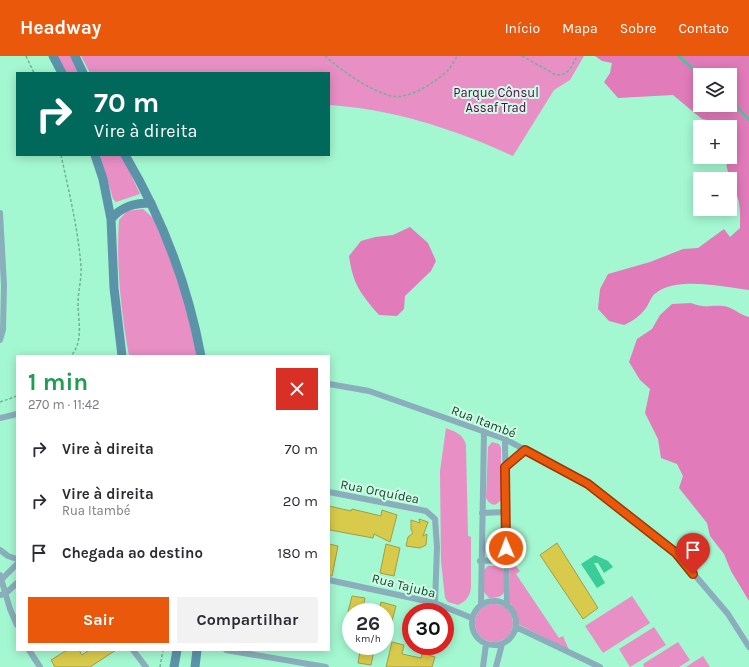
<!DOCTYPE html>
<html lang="pt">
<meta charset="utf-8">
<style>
:root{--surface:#fff;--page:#f2f2f3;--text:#2b2b33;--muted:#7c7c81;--accent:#ea580c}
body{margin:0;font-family:Karla,sans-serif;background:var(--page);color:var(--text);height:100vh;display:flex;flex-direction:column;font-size:15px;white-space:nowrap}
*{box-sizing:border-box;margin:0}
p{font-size:13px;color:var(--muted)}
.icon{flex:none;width:22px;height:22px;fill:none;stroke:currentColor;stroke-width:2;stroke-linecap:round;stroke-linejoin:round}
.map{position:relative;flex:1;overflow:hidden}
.panel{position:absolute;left:16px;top:299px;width:314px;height:296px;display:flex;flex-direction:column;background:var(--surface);border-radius:0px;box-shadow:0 2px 10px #0003}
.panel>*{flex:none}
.banner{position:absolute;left:16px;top:16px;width:314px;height:84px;border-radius:0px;box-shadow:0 2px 10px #0003;background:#00695c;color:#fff;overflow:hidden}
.fabs{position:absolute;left:693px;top:12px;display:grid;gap:8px}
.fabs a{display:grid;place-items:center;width:44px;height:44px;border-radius:0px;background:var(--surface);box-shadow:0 2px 10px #0003;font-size:20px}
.speed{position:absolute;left:342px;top:547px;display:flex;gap:8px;font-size:20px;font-weight:700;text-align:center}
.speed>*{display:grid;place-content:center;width:52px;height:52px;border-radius:50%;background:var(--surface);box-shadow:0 2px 10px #0003;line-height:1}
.speed small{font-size:10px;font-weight:400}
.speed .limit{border:6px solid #d22;background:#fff;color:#111}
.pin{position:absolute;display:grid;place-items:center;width:34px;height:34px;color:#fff;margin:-41px -17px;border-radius:50% 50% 50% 0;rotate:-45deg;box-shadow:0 0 4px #0007}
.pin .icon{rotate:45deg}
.me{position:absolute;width:44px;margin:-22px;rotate:359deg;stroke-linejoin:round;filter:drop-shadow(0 0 3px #0008)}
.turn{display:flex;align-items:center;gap:14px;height:84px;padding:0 12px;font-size:18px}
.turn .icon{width:52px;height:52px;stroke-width:2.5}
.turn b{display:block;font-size:28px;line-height:34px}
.round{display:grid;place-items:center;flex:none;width:42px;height:42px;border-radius:0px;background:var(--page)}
.head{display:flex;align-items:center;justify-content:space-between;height:68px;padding:0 12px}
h1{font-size:24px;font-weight:700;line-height:30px;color:#1e9e55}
.primary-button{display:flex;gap:8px;margin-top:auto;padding:8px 12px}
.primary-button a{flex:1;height:46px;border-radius:0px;background:var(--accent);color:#fff;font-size:16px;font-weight:700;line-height:46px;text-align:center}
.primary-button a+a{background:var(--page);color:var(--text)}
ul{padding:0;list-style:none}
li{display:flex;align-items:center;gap:12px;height:52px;padding:0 12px}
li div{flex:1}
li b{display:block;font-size:15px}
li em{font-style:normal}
header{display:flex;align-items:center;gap:24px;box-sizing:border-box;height:56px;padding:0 20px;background:var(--accent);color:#fff}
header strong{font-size:19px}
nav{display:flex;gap:22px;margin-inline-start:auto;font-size:14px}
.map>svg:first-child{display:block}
</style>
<header>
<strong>Headway</strong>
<nav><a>Início</a><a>Mapa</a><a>Sobre</a><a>Contato</a></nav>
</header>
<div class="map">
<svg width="749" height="611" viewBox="0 0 749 611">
<rect width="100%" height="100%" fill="#a4f8d1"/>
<path fill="#e88fc5" d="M 56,0 L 74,0 L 82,17 L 65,17 Z
M 81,0 L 584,0 L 570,24 L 554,34 L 513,100 C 454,73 393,53 329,49 L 329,17 L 90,17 Z
M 100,99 L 122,99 L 140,138 L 116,146 L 113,143 Z
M 143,153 L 153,162 L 177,217 L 199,300 L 129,300 C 121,255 116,210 119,164 L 127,155 Z
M 446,372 C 456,376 463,378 466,389 L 468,480 L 471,481 L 471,531 C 470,541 466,545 458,549 L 448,546 L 445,542 L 441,505 L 440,415 Z
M 492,386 L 499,388 L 501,392 L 501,444 C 495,451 491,450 486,442 L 488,391 Z
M 510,509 L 515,509 L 520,515 L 516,518 L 559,582 L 563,580 L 569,594 L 518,568 L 518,560 L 510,547 Z
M 488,510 L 500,510 L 504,514 C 505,531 510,542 489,542 L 484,536 L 484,514 Z
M 632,540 L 650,567 L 603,597 L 585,570 Z
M475 567a19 19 0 1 1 38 0a19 19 0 1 1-38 0Z
M 654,571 L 666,589 L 630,611 L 619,593 Z
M 678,586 L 690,604 L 679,611 L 644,611 L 643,608 Z
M 703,600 L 710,611 L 686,611 Z"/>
<path fill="#e17bba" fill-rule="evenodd" d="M 595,0 L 749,0 L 749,234 C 724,231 677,220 656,237 C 651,240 649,248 646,252 C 640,260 633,265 624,269 L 609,265 L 598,253 L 600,233 L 608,218 L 650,206 L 683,193 L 698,192 L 724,173 L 730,181 L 740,172 C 740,162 741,149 737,140 C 732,126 726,117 726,101 L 730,101 L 730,71 L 721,71 L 717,66 L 702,63 L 673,39 L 618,42 L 604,26 L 610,17 L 612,7 L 602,5 ZM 700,19 L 730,19 L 730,49 L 700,49 Z
M 410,171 L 428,187 L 436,205 L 431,215 L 405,240 L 404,253 L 397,260 L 379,259 C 361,238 353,229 349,200 L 361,185 L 375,181 L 393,179 Z
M 691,247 C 708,253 707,249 723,250 C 731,250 740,259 749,261 L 749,545 L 731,515 L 724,498 L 710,480 L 707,467 L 679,432 L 683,420 L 677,408 L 661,402 L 658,383 L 645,357 L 650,333 L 640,324 L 629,306 L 637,283 L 652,273 L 660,259 L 672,248 Z"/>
<path fill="#3bcd97" d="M 595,499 L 608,505 L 613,511 L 604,517 L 598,507 L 594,507 L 605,527 L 597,532 L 581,508 Z"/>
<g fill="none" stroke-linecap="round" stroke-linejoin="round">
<path stroke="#3bcd97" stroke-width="2.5" d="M 679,0 L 700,19
M 730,43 L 749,64"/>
</g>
<path fill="#d8cb4b" stroke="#a39b4e" d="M 329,450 L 351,455 L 352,453 L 381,460 L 382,454 L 397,459 L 390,486 L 374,478 L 373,482 L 330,474 Z
M 419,463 L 428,466 L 423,480 L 427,478 L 426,489 L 420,492 L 406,490 L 408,481 L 413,477 L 411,474 L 411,464 L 420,467 Z
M 557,487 L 598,552 L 583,563 L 540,499 Z
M 329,488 L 338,490 L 332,520 L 329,520 Z
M 386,488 L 400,492 L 394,520 L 380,517 Z
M 352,540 L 365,542 L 362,556 L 348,556 Z
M 381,546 L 396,550 L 387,584 L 385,584 L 385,556 L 379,556 Z
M 410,562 L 411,562 L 411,582 L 404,580 Z
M 392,586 L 404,589 L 402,598 L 421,602 L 422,597 L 435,601 L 432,611 L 386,611 Z
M 361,590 L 375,590 L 371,609 L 358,607 Z
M 67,594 L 79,594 L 82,599 L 89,594 L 116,594 L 90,611 L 55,611 L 51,604 Z"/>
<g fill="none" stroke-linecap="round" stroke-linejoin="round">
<path stroke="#71b294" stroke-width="1.5" stroke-dasharray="3 2" stroke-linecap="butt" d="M 26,0 L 34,17
M 325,0 C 344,16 367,33 391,40 C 409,44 438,25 449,13 C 452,9 455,4 457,0
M 522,0 L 556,19 C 568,20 572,10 577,0
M 61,99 C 69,136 78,173 81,210 C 82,222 78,235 78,247 C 78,265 84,285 71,300
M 0,346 L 17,340
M 160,611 L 163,594"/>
<path stroke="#8aaebc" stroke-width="6" d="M 0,157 L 4,229 L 3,274 L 0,284
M 329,328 L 369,335 L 505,383 L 588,428 L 676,497 L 728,558 L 749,591
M 0,362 L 17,358
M 505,383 L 507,550
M 505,411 L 525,394
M 329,436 L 426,455 L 435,463 L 437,491 L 435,547
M 482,457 L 505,456
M 0,494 L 8,500 L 17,503
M 480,505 L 507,504
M 0,519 L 10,553 L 17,569
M 329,524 L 435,547 L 472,562
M 0,525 L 17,508
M 0,539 L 5,538 L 17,527
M472 567a22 22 0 1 1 44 0a22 22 0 1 1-44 0Z
M 481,549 L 484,375
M 516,571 L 600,611
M 29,594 L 40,611
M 133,594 L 146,611
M 226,594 L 326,611
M 483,611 L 486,588
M 496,611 L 502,588"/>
<path stroke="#5b94a8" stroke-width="9" d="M 53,0 L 62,17
M 75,0 L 83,17
M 95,99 L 103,123 L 111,163 L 114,232 L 122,300
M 125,99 C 161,160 188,230 201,300
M 111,163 C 122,150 135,147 151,147
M 174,611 L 177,594
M 195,611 L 197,594"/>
</g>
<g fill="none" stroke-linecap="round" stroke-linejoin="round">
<g stroke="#983908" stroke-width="10">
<path id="route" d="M 506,492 L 505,411 L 525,394 L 588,428 L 676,497 L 693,518"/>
</g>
<use href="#route" stroke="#ea580c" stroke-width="7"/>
</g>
<g text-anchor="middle" stroke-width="4" stroke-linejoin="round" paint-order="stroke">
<g font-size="13" fill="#610047" stroke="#cdfde5">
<text x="496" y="41">Parque Cônsul<tspan x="496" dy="15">Assaf Trad</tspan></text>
</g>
<g font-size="13" fill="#1a3d2e" stroke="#cdfde5">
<text transform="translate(484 365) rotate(21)" y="5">Rua Itambé</text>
<text transform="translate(380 435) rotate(11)" y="5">Rua Orquídea</text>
<text transform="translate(404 529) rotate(14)" y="5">Rua Tajuba</text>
</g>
</g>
</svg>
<div class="fabs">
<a><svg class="icon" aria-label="layers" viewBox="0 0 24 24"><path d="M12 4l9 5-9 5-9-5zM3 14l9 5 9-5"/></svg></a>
<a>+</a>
<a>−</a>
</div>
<div class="speed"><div>26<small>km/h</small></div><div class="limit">30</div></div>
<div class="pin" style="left:693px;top:518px;background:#d93025"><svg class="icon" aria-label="arrive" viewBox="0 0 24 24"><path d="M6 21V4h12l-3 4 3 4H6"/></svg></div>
<svg class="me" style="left:506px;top:492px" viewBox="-20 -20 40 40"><circle r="17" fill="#ea580c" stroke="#fff" stroke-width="3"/><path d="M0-11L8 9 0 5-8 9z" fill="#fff"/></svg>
<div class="banner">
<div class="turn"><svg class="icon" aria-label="right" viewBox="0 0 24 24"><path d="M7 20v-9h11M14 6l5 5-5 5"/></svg><div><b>70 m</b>Vire à direita</div></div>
</div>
<section class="panel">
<div class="head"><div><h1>1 min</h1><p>270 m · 11:42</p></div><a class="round" style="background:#d93025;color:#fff"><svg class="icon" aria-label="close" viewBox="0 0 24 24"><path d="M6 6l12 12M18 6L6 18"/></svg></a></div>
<ul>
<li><svg class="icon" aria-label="right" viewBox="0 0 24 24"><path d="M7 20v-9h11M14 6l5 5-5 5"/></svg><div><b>Vire à direita</b></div><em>70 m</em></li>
<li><svg class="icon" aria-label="right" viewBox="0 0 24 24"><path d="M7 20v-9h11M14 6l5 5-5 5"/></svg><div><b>Vire à direita</b><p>Rua Itambé</p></div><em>20 m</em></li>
<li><svg class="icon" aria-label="arrive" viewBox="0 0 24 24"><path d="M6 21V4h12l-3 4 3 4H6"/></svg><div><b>Chegada ao destino</b></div><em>180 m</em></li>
</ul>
<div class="primary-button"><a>Sair</a><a>Compartilhar</a></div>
</section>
</div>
